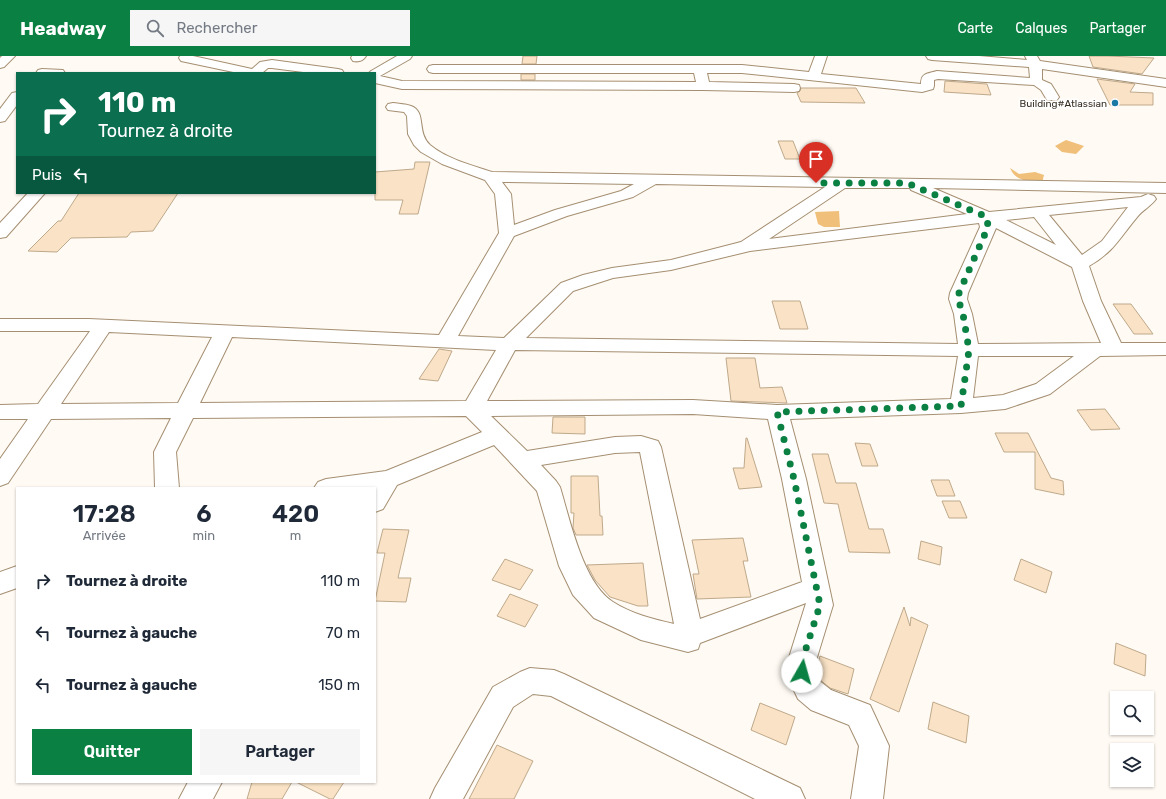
<!DOCTYPE html>
<html lang="fr">
<meta charset="utf-8">
<style>
:root{--surface:#fff;--page:#f6f6f7;--text:#1f2937;--muted:#747a83;--accent:#0b8043}
body{margin:0;font-family:Rubik,sans-serif;background:var(--page);color:var(--text);height:100vh;display:flex;flex-direction:column;font-size:15px;white-space:nowrap}
*{box-sizing:border-box;margin:0}
p{font-size:13px;color:var(--muted)}
.icon{flex:none;width:22px;height:22px;fill:none;stroke:currentColor;stroke-width:2;stroke-linecap:round;stroke-linejoin:round}
.map{position:relative;flex:1;overflow:hidden}
.drawer{position:absolute;left:16px;top:431px;width:360px;height:296px;display:flex;flex-direction:column;background:var(--surface);border-radius:0px;box-shadow:0 1px 3px #0004}
.drawer>*{flex:none}
.top-card{position:absolute;left:16px;top:16px;width:360px;height:122px;border-radius:0px;box-shadow:0 1px 3px #0004;background:#0b6e4f;color:#fff;overflow:hidden}
.buttons{position:absolute;left:1110px;top:635px;display:grid;gap:8px}
.buttons a{display:grid;place-items:center;width:44px;height:44px;border-radius:0px;background:var(--surface);box-shadow:0 1px 3px #0004;font-size:20px}
.pin{position:absolute;display:grid;place-items:center;width:34px;height:34px;color:#fff;margin:-41px -17px;border-radius:50% 50% 50% 0;rotate:-45deg;box-shadow:0 0 4px #0007}
.pin .icon{rotate:45deg}
.me{position:absolute;width:44px;margin:-22px;rotate:7deg;stroke-linejoin:round;filter:drop-shadow(0 0 3px #0008)}
.turn{display:flex;align-items:center;gap:14px;height:84px;padding:0 16px;font-size:18px}
.turn .icon{width:52px;height:52px;stroke-width:2.5}
.turn b{display:block;font-size:28px;line-height:34px}
.then{display:flex;align-items:center;height:38px;padding:0 16px;background:#0003;gap:8px;font-size:15px}
.eta{display:flex;justify-content:space-evenly;align-items:center;height:68px;text-align:center}
.eta b{font-size:24px;font-weight:600;line-height:28px}
.button{display:flex;gap:8px;margin-top:auto;padding:8px 16px}
.button a{flex:1;height:46px;border-radius:0px;background:var(--accent);color:#fff;font-size:16px;font-weight:600;line-height:46px;text-align:center}
.button a+a{background:var(--page);color:var(--text)}
ul{padding:0;list-style:none}
li{display:flex;align-items:center;gap:12px;height:52px;padding:0 16px}
li div{flex:1}
li b{display:block;font-size:15px}
li em{font-style:normal}
header{display:flex;align-items:center;gap:24px;box-sizing:border-box;height:56px;padding:0 20px;background:var(--accent);color:#fff}
header strong{font-size:19px}
nav{display:flex;gap:22px;margin-inline-start:auto;font-size:14px}
.search{width:280px;height:36px;background:var(--page);display:flex;align-items:center;gap:10px;box-sizing:border-box;padding:0 14px;border-radius:0px;color:var(--muted);font-size:15px}
.map>svg:first-child{display:block}
</style>
<header>
<strong>Headway</strong>
<div class="search"><svg class="icon" aria-label="search" viewBox="0 0 24 24"><circle cx="10" cy="10" r="6"/><path d="M15 15l6 6"/></svg>Rechercher</div>
<nav><a>Carte</a><a>Calques</a><a>Partager</a></nav>
</header>
<div class="map">
<svg width="1166" height="743" viewBox="0 0 1166 743">
<rect width="100%" height="100%" fill="#fffaf3"/>
<path fill="#f0bf7a" d="M 1066,84 L 1084,90 L 1076,98 L 1062,96 L 1055,90 Z
M 1010,112 L 1019,118 L 1035,116 L 1044,119 L 1042,127 C 1028,125 1016,126 1010,112 Z
M 839,155 L 840,171 L 824,171 L 818,168 L 815,156 Z"/>
<path fill="#f9e2c5" stroke="#bfa98b" d="M 523,0 L 537,0 L 536,8 L 522,8 Z
M 1089,0 L 1108,0 L 1154,2 L 1142,18 L 1093,11 Z
M 521,18 L 535,18 L 535,24 L 521,24 Z
M 1097,23 L 1135,28 L 1130,36 L 1153,37 L 1153,49 L 1110,49 Z
M 945,25 L 987,28 L 991,39 L 944,36 Z
M 801,32 L 856,32 L 865,47 L 801,46 L 797,37 L 800,35 Z
M 778,85 L 793,85 L 800,103 L 785,103 Z
M 415,106 L 430,106 L 418,158 L 399,158 L 403,144 L 375,144 L 375,116 L 414,113 Z
M 79,137 L 178,137 L 153,175 L 131,176 L 127,181 L 71,182 L 57,196 L 28,195 L 58,165 L 61,165 Z
M 772,245 L 800,245 L 808,273 L 780,273 Z
M 1113,248 L 1131,248 L 1153,278 L 1134,278 Z
M 439,293 L 452,295 L 438,325 L 419,323 Z
M 726,302 L 755,302 L 760,332 L 782,331 L 787,347 L 731,345 Z
M 1105,353 L 1120,373 L 1091,374 L 1077,354 Z
M 553,361 L 585,361 L 585,378 L 552,377 Z
M 995,377 L 1028,377 L 1051,422 L 1063,425 L 1064,439 L 1035,433 L 1035,396 L 1004,396 Z
M 746,382 L 747,382 L 762,431 L 739,433 L 733,412 L 744,412 Z
M 855,387 L 870,388 L 878,410 L 862,410 Z
M 812,398 L 828,398 L 836,427 L 856,427 L 869,473 L 883,473 L 890,497 L 849,496 L 838,448 L 824,447 Z
M 571,420 L 598,420 L 600,460 L 602,460 L 603,479 L 576,479 L 573,472 L 574,457 L 571,457 Z
M 931,424 L 949,424 L 955,440 L 937,440 Z
M 942,445 L 960,445 L 967,462 L 949,462 Z
M 383,473 L 409,474 L 398,522 L 411,522 L 406,546 L 375,545 L 385,497 L 377,497 Z
M 743,482 L 748,505 L 743,505 L 751,541 L 697,543 L 693,518 L 699,518 L 692,484 Z
M 921,485 L 942,491 L 940,509 L 918,503 Z
M 505,503 L 533,514 L 520,534 L 492,524 Z
M 1021,503 L 1052,516 L 1046,537 L 1014,524 Z
M 643,507 L 648,550 L 638,550 L 610,541 L 595,524 L 587,509 Z
M 510,538 L 538,549 L 525,571 L 497,560 Z
M 904,551 L 910,570 L 911,561 L 928,569 L 899,656 L 870,643 Z
M 1116,587 L 1146,599 L 1145,620 L 1114,608 Z
M 820,600 L 854,613 L 848,638 L 830,632 L 818,622 L 817,611 Z
M 933,646 L 969,660 L 966,687 L 928,673 Z
M 760,647 L 795,661 L 786,689 L 751,674 Z
M 497,689 L 533,705 L 514,743 L 469,743 Z
M 252,726 L 292,726 L 282,743 L 247,743 Z
M 296,726 L 344,726 L 333,743 L 330,743 Z"/>
<g fill="none" stroke-linecap="round" stroke-linejoin="round">
<g stroke="#a58f72" stroke-width="2">
<path id="minor" d="M 2,0 L 15,0 L 4,11 L 0,12 L 0,2 Z
M 180,0 L 193,0 L 252,13 L 260,6 L 272,4 L 338,13 L 342,14 L 344,17 L 311,17 L 272,12 L 268,12 L 262,17 L 238,17 L 181,5 L 179,2 Z
M 352,0 L 366,0 C 363,5 358,6 353,5 L 351,2 Z
M 397,0 L 412,0 L 410,3 L 380,20 L 402,25 L 696,26 L 694,17 L 433,17 L 429,16 L 427,13 L 429,10 L 433,9 L 742,9 L 809,16 L 815,0 L 827,0 L 821,18 L 921,28 C 921,17 927,18 937,15 L 1030,22 L 1029,11 L 932,4 L 928,3 L 926,0 L 979,0 L 1027,4 L 1025,0 L 1037,0 L 1040,5 L 1166,23 L 1166,31 L 1042,13 L 1042,24 L 1051,28 L 1059,41 L 1057,44 L 1047,44 L 1041,34 L 1034,29 L 938,23 L 934,24 L 934,30 L 933,33 L 922,36 L 742,17 L 707,17 L 709,26 L 794,28 L 799,29 L 800,32 L 799,35 L 794,36 L 703,34 L 402,33 L 375,27 L 375,17 L 369,17 L 371,15 Z
M 42,13 L 63,14 L 65,17 L 36,17 L 38,14 Z
M 17,36 L 17,49 L 5,65 L 0,66 L 0,53 L 12,37 Z
M 393,47 C 399,48 406,48 411,50 C 427,56 416,76 430,89 C 447,103 471,109 492,116 L 1166,127 L 1166,137 L 933,132 L 989,156 L 1141,141 L 1148,138 L 1154,140 L 1156,143 C 1151,150 1143,154 1138,160 C 1120,181 1115,195 1089,210 L 1101,245 L 1121,287 L 1166,287 L 1166,299 L 1100,300 L 1050,338 L 1005,353 L 961,357 L 790,363 L 806,423 L 833,549 L 815,608 L 817,623 L 831,634 L 870,649 L 889,690 L 883,743 L 851,743 L 859,690 L 849,669 L 811,654 L 798,643 L 789,624 L 787,608 L 806,547 L 700,587 L 698,593 L 688,596 L 641,584 L 594,562 L 573,539 L 559,510 L 537,435 L 494,389 L 397,429 L 383,453 L 375,456 L 375,432 L 314,432 L 318,426 L 326,423 L 386,415 L 482,376 L 466,360 L 193,362 L 176,396 L 179,432 L 155,432 L 154,396 L 171,362 L 51,363 L 8,427 L 0,430 L 0,403 L 28,363 L 0,363 L 0,349 L 38,348 L 90,275 L 0,275 L 0,263 L 89,263 L 439,279 L 499,177 L 495,138 L 485,124 L 442,108 L 421,96 L 414,89 L 408,78 L 407,60 L 404,56 L 388,54 L 386,51 L 388,48 ZM 502,126 L 634,128 L 621,135 L 555,154 L 514,169 L 511,138 ZM 656,128 L 825,131 L 741,186 L 671,204 L 612,212 L 583,219 L 561,227 L 504,282 L 458,280 L 514,180 L 567,160 L 633,141 ZM 845,132 L 910,132 L 911,134 L 967,158 L 769,183 ZM 1128,151 L 1102,185 L 1082,199 L 1049,159 ZM 1034,161 L 1056,189 L 1006,164 ZM 979,167 L 980,171 L 950,237 L 949,243 L 954,258 L 958,288 L 526,282 L 573,235 L 613,222 L 671,214 L 750,195 ZM 996,172 L 1072,211 L 1083,245 L 1101,287 L 978,288 L 972,258 L 967,243 L 968,237 ZM 109,276 L 212,281 L 178,347 L 61,348 ZM 232,281 L 496,294 L 466,345 L 200,347 ZM 515,294 L 958,300 L 951,343 L 777,349 L 693,344 L 487,345 ZM 978,300 L 1074,300 L 1036,328 L 1003,339 L 973,342 ZM 693,358 L 768,363 L 782,423 L 802,526 L 700,563 L 661,391 L 658,385 L 641,380 L 615,381 L 527,395 L 491,360 ZM 640,396 L 674,568 C 653,563 632,558 613,546 C 583,527 570,464 560,431 L 556,425 L 541,409 L 615,397 Z
M 28,137 L 45,137 L 6,181 L 0,182 L 0,167 Z
M 17,510 L 17,532 L 0,538 L 0,516 Z
M 530,612 L 554,614 L 564,618 L 800,732 L 805,743 L 755,743 L 551,640 L 533,638 L 513,651 L 463,743 L 430,743 L 435,732 L 493,631 L 520,616 Z
M 188,726 L 222,726 L 213,743 L 179,743 Z"/>
</g>
<use href="#minor" fill="#fff" fill-rule="evenodd"/>
</g>
<g fill="none" stroke-linecap="round" stroke-linejoin="round">
<path stroke="#0b8043" stroke-width="7" stroke-dasharray="0 12.6" d="M 802,616 L 801,608 L 820,549 L 794,423 L 777,356 L 961,350 L 969,294 L 963,258 L 958,243 L 959,237 L 988,171 L 987,161 L 907,127 L 816,127"/>
</g>
<circle fill="#1b79a6" stroke="#fff" stroke-width="1.5" cx="1115" cy="47" r="4"/>
<g text-anchor="middle" stroke-width="3.5" stroke-linejoin="round" paint-order="stroke">
<g font-size="10" fill="#372e22" stroke="#fff" text-anchor="end">
<text x="1107" y="51">Building#Atlassian</text>
</g>
</g>
</svg>
<div class="buttons">
<a><svg class="icon" aria-label="search" viewBox="0 0 24 24"><circle cx="10" cy="10" r="6"/><path d="M15 15l6 6"/></svg></a>
<a><svg class="icon" aria-label="layers" viewBox="0 0 24 24"><path d="M12 4l9 5-9 5-9-5zM3 14l9 5 9-5"/></svg></a>
</div>
<div class="pin" style="left:816px;top:127px;background:#d93025"><svg class="icon" aria-label="arrive" viewBox="0 0 24 24"><path d="M6 21V4h12l-3 4 3 4H6"/></svg></div>
<svg class="me" style="left:802px;top:616px" viewBox="-20 -20 40 40"><circle r="19" fill="#fff"/><path d="M0-13L10 11 0 6-10 11z" fill="#0b8043"/></svg>
<div class="top-card">
<div class="turn"><svg class="icon" aria-label="right" viewBox="0 0 24 24"><path d="M7 20v-9h11M14 6l5 5-5 5"/></svg><div><b>110 m</b>Tournez à droite</div></div>
<div class="then">Puis<svg class="icon" aria-label="left" viewBox="0 0 24 24"><path d="M17 20v-9H6M10 6l-5 5 5 5"/></svg></div>
</div>
<section class="drawer">
<div class="eta">
<div><b>17:28</b><p>Arrivée</p></div>
<div><b>6</b><p>min</p></div>
<div><b>420</b><p>m</p></div>
</div>
<ul>
<li><svg class="icon" aria-label="right" viewBox="0 0 24 24"><path d="M7 20v-9h11M14 6l5 5-5 5"/></svg><div><b>Tournez à droite</b></div><em>110 m</em></li>
<li><svg class="icon" aria-label="left" viewBox="0 0 24 24"><path d="M17 20v-9H6M10 6l-5 5 5 5"/></svg><div><b>Tournez à gauche</b></div><em>70 m</em></li>
<li><svg class="icon" aria-label="left" viewBox="0 0 24 24"><path d="M17 20v-9H6M10 6l-5 5 5 5"/></svg><div><b>Tournez à gauche</b></div><em>150 m</em></li>
</ul>
<div class="button"><a>Quitter</a><a>Partager</a></div>
</section>
</div>
